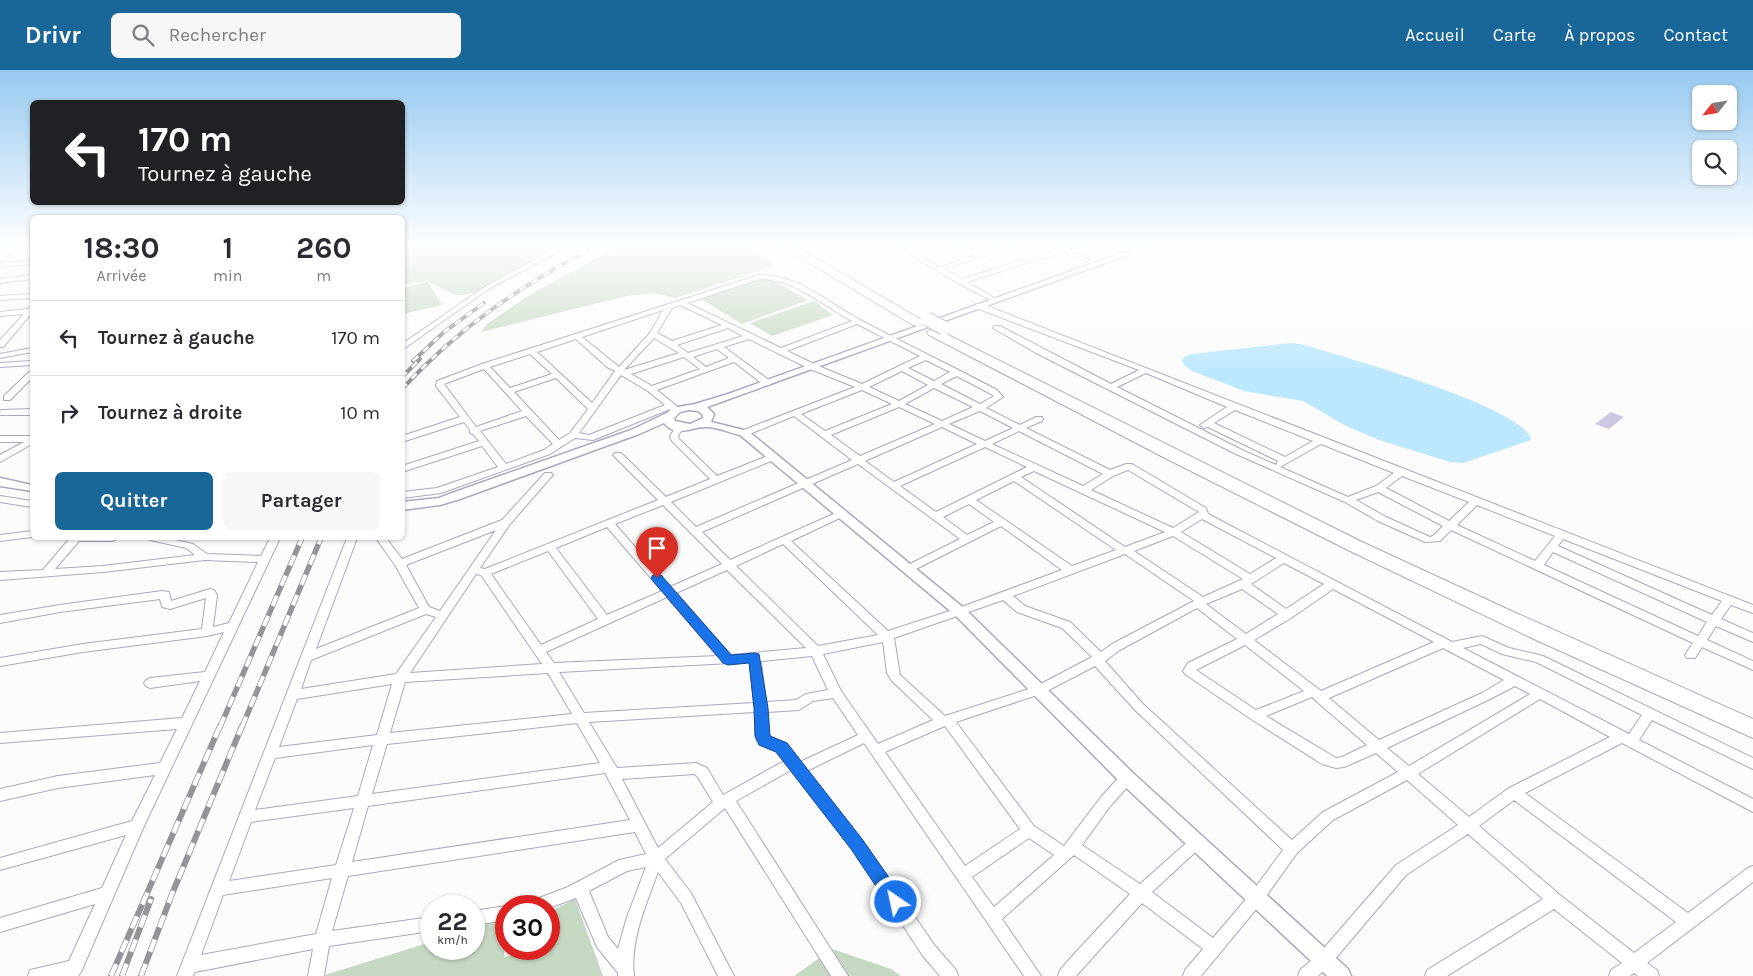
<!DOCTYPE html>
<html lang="fr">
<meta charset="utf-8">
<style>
:root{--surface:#fff;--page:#f7f7f7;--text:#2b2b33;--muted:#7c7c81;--line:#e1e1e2;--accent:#196699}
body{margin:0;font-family:Karla,sans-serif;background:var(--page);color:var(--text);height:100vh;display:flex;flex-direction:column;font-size:19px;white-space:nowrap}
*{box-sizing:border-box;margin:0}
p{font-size:16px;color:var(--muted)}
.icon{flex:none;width:28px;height:28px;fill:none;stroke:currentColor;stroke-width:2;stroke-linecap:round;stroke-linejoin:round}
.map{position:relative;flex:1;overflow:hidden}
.side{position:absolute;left:30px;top:145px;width:375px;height:325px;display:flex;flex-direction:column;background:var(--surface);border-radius:8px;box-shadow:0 1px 4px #0004}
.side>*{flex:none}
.hud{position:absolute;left:30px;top:30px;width:375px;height:105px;border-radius:8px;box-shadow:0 1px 4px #0004;background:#202124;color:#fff;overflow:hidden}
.needle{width:32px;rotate:240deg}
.controls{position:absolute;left:1692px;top:15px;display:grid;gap:10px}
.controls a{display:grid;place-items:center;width:45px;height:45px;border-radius:8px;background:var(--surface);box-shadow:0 1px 4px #0004;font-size:25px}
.speed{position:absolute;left:420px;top:825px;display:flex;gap:10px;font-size:25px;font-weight:700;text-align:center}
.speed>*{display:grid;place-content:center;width:65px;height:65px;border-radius:50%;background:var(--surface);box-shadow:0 1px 4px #0004;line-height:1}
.speed small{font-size:12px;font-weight:400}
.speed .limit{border:8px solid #d22;background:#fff;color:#111}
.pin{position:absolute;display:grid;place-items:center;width:42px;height:42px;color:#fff;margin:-51px -21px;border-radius:50% 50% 50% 0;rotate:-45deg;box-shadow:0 0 5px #0007}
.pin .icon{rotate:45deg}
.me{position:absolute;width:55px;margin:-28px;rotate:326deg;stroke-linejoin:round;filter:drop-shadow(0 0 4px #0008)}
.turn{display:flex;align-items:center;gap:18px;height:105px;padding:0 25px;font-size:22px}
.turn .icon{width:65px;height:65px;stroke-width:2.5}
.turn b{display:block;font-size:35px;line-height:42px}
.eta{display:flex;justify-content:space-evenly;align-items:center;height:85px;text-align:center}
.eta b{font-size:30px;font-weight:700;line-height:35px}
.primary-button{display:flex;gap:10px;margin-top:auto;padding:10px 25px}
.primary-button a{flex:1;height:58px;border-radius:8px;background:var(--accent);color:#fff;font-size:20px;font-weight:700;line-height:58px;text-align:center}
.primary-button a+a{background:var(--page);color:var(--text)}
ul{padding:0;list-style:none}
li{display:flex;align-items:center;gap:15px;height:75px;padding:0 25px;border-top:1px solid var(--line)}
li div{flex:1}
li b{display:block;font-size:19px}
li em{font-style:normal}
header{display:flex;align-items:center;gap:30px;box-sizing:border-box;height:70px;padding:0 25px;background:var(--accent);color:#fff}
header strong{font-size:24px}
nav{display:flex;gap:28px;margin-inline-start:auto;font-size:18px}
.search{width:350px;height:45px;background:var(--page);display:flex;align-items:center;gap:12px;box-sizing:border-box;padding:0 18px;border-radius:8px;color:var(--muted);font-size:19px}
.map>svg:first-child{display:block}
</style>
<header>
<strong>Drivr</strong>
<div class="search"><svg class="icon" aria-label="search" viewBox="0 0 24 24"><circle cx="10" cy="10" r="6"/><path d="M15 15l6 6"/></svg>Rechercher</div>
<nav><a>Accueil</a><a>Carte</a><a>À propos</a><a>Contact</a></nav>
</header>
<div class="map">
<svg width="1753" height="906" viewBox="0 0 1753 906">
<rect width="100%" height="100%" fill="#fcfcfc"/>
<path fill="#c5d8c2" d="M 403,176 L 575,176 L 493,218 L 464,225 L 456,225 L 428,212 L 442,235 L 403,244 L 403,218 L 427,212 L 415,212 L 403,215 Z
M 619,176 L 747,176 L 776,195 L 675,228 L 654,223 L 627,226 L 481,262 L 488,253 L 531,224 Z
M 766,207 L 808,230 L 742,254 L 701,229 Z
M 814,231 L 833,245 L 772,266 L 750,253 Z
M 575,829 L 603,906 L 322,906 L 431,872 L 431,879 L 474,879 L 474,858 L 504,849 L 504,887 L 534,879 L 549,879 L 549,874 L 552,873 L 549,842 Z
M 832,879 L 891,899 L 901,906 L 794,906 Z"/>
<path fill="#bce8fd" d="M 1290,273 L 1301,274 C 1334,284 1529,338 1531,370 L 1463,393 L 1450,392 L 1379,370 L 1348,357 L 1303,331 L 1244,321 L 1192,301 L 1185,296 L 1182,291 L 1184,287 L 1192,284 Z"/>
<path fill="#cfc8e3" d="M 1611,342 L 1624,347 L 1609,359 L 1595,354 Z"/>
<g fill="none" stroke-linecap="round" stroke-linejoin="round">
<g stroke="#ada7c1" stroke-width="2">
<path id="minor" d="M 27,176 L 32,176 L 32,179 L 12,182 L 9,180 Z
M 560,176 L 567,176 L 487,220 L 402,280 L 402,274 L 483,218 Z
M 901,176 L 908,176 L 923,188 L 940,197 L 974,186 L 957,176 L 964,176 L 980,184 L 1005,176 L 1014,176 L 944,199 L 962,209 L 1067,176 L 1076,176 L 1068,180 L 1099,194 L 1094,195 L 1062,182 L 967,212 L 996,229 L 996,231 L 994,232 L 958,213 L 919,190 Z
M 32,190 L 32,194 L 0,197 L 0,193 Z
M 32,205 L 32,209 L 0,213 L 0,209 Z
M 759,205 C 802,206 826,232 862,251 C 907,275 952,296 997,320 L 1003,327 L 986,338 L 1020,355 L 1036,347 L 1042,347 L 1043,349 L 1042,351 L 1026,358 L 1110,400 L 1126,394 L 1132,394 L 1206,438 L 1208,444 L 1452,572 L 1482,566 L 1509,578 L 1543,586 L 1753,688 L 1753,699 L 1652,650 L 1639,670 L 1753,729 L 1753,742 L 1622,673 L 1525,723 L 1688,843 L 1748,798 L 1753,796 L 1753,812 L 1647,893 L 1657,900 L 1659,906 L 1638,906 L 1634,903 L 1630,906 L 1609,906 L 1611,900 L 1622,893 L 1554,839 L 1447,906 L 1425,906 L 1427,900 L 1543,829 L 1468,764 L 1406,805 L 1330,895 L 1318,906 L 1298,906 L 1300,900 L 1318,885 L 1396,795 L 1458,755 L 1407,710 L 1333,750 L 1297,783 L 1262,832 L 1201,906 L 1183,906 L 1185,900 L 1203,879 L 1142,833 L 1076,906 L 1058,906 L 1060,900 L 1076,882 L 1130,824 L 1074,785 L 1002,849 L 1041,906 L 1024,906 L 864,673 L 807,701 L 862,770 L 935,876 L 956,900 L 958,906 L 940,906 L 923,886 L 852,778 L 791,700 L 736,731 L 848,906 L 831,906 L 725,738 L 665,789 L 691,823 L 734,906 L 718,906 L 681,833 L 658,802 C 646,835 630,870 634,906 L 618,906 L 618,903 L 597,877 L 576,828 L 549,838 L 549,836 L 529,836 L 531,831 L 568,817 L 619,790 L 646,784 L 635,762 L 348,806 L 332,861 L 431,847 L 431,861 L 329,876 L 324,906 L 308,906 L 313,879 L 195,902 L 193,906 L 177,906 L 347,468 L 357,468 L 316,579 L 419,538 L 395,495 L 376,468 L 386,468 L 402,489 L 502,450 L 545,403 L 551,403 L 553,405 L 551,407 L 510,454 L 480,498 L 485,499 L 658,430 L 613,385 L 615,383 L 621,383 L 666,427 L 710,409 L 671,370 L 670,366 L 677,355 L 683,355 L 684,357 L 678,366 L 679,369 L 717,406 L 770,385 L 776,385 L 778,387 L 776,389 L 671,432 L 696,457 L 852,390 L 794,346 L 747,365 L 741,365 L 740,363 L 741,361 L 855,317 L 810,299 L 749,269 L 724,277 L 770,311 L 770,315 L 764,315 L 734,292 L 657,320 L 679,338 L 679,342 L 673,342 L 670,339 L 593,370 L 575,368 L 550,384 L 441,423 L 402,428 L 402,422 L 437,418 L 498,397 L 482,376 L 402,402 L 402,396 L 479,371 L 473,364 L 470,363 L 470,360 L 464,352 L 402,372 L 402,366 L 460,347 L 436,316 L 437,311 L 482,294 ZM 760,209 C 797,210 820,234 852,251 L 781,278 L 687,233 ZM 680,235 L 722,255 L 672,271 L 657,263 L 672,238 ZM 663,240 L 650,263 L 619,297 L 582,267 ZM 857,254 L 920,286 L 862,314 L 816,295 L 787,281 ZM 728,258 L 743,266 L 688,283 L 677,275 ZM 654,268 L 679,283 L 624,300 ZM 576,269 L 607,297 L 615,301 L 592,333 L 537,282 ZM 717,279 L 729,288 L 706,297 L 693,287 ZM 530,284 L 552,304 L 510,318 L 490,297 ZM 684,287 L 700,299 L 652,316 L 631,304 ZM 926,290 L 950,302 L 934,311 L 908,298 ZM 484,299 L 522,341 L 476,357 L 444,314 ZM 902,301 L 928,315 L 899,331 L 869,317 ZM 621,305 L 648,321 L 665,335 L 589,365 L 579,363 ZM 957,306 L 991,324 L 994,326 L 980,334 L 941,314 ZM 556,308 L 588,339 L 570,363 L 559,370 L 514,322 ZM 934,318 L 973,337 L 942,351 L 905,334 ZM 862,320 L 892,334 L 825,361 L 801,344 ZM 899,337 L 935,354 L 860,386 L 831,365 ZM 980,341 L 1013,358 L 985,371 L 949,354 ZM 526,346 L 553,374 L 544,380 L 506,394 L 480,361 ZM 942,357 L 977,374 L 894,412 L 865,391 ZM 1019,361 L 1103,404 L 1083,416 L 992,374 ZM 985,377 L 1027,397 L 936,442 L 900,416 ZM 858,394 L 960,469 L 904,497 L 903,499 L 904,501 L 912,501 L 1001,456 L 1062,500 L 956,539 L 888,561 L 791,471 L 844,446 L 846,444 L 844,442 L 838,442 L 730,490 L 702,462 ZM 1128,400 L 1199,442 L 1173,458 L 1091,420 L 1113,406 ZM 1034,401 L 1165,462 L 1125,477 L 1021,407 ZM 1014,411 L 1116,480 L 1072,496 L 976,430 ZM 969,434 L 994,452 L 967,465 L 943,447 ZM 663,435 L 722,494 L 670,517 L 615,454 ZM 1202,449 L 1276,488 L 1250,504 L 1181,462 ZM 607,457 L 662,521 L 607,545 L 556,478 ZM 496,460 L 440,541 L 429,537 L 406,495 ZM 1173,466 L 1243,509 L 1203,527 L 1134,481 ZM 783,474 L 878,565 L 818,576 L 736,496 ZM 548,481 L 598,549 L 541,575 L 491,504 ZM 1125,484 L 1194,531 L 1112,574 L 1101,582 L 1070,552 L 1025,536 L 1013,526 ZM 1284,493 L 1324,514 L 1286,539 L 1251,514 ZM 727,500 L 806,578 L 731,585 L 676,523 ZM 476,504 L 481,505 L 542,594 L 410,603 ZM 1242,519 L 1278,544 L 1246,564 L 1206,534 ZM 1333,519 L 1434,572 L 1321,621 L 1254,570 L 1291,548 ZM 667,527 L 718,586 L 554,593 L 546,582 ZM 1003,530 L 1017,542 L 1062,558 L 1092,587 L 1035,617 L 945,646 L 900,605 L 894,568 ZM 1197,538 L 1237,569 L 1188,593 L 1183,601 L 1185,604 L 1251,649 L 1322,694 L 1336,698 L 1344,697 L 1376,683 L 1398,702 L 1323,742 L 1292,770 L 1143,634 L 1105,591 L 1120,580 ZM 426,544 L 436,547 L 396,604 L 301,619 L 311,590 ZM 883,572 L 887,603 L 892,611 L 933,650 L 878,674 L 841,621 L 823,584 ZM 1481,574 L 1502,584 L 1536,592 L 1642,645 L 1629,664 L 1463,578 ZM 1245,575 L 1304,621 L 1256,640 L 1196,600 ZM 1443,578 L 1504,610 L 1482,623 L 1379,670 L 1329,628 ZM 812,586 L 828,620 L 806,624 L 796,630 L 766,632 L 761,591 ZM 750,592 L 754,633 L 584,643 L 559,602 ZM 1095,596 L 1135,640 L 1283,780 L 1252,822 L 1213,868 L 1152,822 L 1203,775 L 1205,771 L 1203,767 L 1198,765 L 1193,767 L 1140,814 L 1082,775 L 1111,735 L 1132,712 L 1134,708 L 1132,704 L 1127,703 L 1122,704 L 1101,727 L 1064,776 L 1034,756 L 956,652 L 1043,623 ZM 548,603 L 572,644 L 390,663 L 405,612 ZM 392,614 L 377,665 L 279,677 L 297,629 ZM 1515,616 L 1530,624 L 1409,696 L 1387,678 L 1490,629 ZM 1312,627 L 1315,630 L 1367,675 L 1342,687 L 1336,688 L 1266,646 ZM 833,628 L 858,665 L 800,692 L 786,673 L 773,668 L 768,664 L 767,642 L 799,640 L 813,631 ZM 1540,629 L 1610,667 L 1509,718 L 1469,747 L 1418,704 ZM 755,642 L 756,666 L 757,670 L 763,676 L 776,681 L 784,691 L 723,725 L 707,698 L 696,693 L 617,698 L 589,652 ZM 577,653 L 600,693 L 372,724 L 387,674 ZM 945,656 L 1020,759 L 965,796 L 885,682 ZM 373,675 L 358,726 L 255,740 L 275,688 ZM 605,703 L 630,750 L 352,792 L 368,736 ZM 694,704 L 697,706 L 713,732 L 658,778 L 622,709 ZM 1514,730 L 1676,852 L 1634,883 L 1560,825 L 1479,756 ZM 354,738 L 336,795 L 229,811 L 251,752 ZM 1029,768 L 1054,785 L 994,837 L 972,807 ZM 646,797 L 627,847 L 618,879 L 608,867 L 589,821 L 627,801 ZM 332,808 L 316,864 L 201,885 L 223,825 Z
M 32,224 L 32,228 L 0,230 L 0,226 Z
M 976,234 L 982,234 L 1753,535 L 1753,543 L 1731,535 L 1721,549 L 1753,563 L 1753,572 L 1716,556 L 1707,570 L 1753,591 L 1753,600 L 1702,577 L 1695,588 L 1687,588 L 1685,585 L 1693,573 L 1451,460 L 1440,471 L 1425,472 L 1378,451 L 1345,432 L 1236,384 L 1036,283 L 993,258 L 994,256 L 1000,256 L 1111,314 L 1139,300 L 976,238 ZM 1146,303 L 1227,337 L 1200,355 L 1204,358 L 1208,357 L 1278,391 L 1276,395 L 1242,380 L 1117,317 ZM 1235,340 L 1313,371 L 1285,387 L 1214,353 ZM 1321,374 L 1394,403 L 1376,416 L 1348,427 L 1280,397 ZM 1402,406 L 1469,432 L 1449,451 L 1386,418 ZM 1378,422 L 1443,456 L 1433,466 L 1430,467 L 1386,447 L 1356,430 ZM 1477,435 L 1555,466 L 1535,491 L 1457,455 ZM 1563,469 L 1722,531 L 1712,545 L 1558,476 ZM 1553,482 L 1707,552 L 1698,566 L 1544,495 Z
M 29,237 L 32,237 L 32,243 L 3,277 L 0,277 L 0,270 L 24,244 L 0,246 L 0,242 L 28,239 Z
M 32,278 L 32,282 L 0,288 L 0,284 Z
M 32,291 L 32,295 L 0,297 L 0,293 Z
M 29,302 L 32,302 L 32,308 L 10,330 L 4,330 L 4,326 Z
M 32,339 L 32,345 L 0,345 L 0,341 L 2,340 Z
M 0,366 L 32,366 L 32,374 L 0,392 L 0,385 L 24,372 L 0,372 Z
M 0,426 L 32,431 L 32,437 L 0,432 Z
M 32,461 L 32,467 L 0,471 L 0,465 Z
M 70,468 L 118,468 L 113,471 L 79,471 L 55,499 L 103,496 L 195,485 L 186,478 L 150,470 L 149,468 L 166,468 L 193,474 L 207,484 L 261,486 L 270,468 L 280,468 L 144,756 L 81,902 L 78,906 L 28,906 L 30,900 L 69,891 L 95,834 L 0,862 L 0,848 L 102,818 L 126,765 L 0,800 L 0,788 L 132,751 L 155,705 L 58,718 L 0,731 L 0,719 L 58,706 L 160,693 L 177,659 L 0,673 L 0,663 L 182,648 L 200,611 L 150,618 L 146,616 L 144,613 L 146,610 L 150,608 L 205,602 L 224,562 L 207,566 L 83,582 L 0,596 L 0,588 L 83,574 L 202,559 L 206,528 L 170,539 L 162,537 L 160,529 L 60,542 L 0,553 L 0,545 L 60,535 L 162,521 L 169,522 L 171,531 L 210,519 L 214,520 L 217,525 L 213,557 L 229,553 L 258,492 L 205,490 L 103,502 L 0,510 L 0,502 L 43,500 Z
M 506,836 L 506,850 L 474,855 L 474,841 Z"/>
</g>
<g stroke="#ada7c1" stroke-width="3">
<path id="tertiary" d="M 12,176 L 21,176 L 0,191 L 0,185 Z
M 1141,176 L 1152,176 L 707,337 L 714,344 L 711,352 L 748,361 L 965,539 L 1133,703 L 1348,899 L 1351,906 L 1327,906 L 1121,713 L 955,545 L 740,365 C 730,363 716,356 705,357 C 692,357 676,368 664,353 L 639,364 L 460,429 L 440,435 L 402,440 L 402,432 L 439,428 L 452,423 L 631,360 L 667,343 L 672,338 L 695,334 L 728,324 ZM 689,340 L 698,341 L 703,345 L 703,348 L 690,354 L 675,351 L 674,348 L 680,342 Z
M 0,408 L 32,415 L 32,421 L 0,416 Z"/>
</g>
<g stroke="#ada7c1" stroke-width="2">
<path id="motorway" d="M 781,176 L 795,176 L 925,252 L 918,256 L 913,255 Z
M 934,258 L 1362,472 L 1507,539 L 1753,649 L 1753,668 L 1534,569 L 1348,480 L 1167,389 L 929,265 L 927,262 Z"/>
</g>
<use href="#minor" fill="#fff" fill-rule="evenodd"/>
<use href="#tertiary" fill="#fff" fill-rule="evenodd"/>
<use href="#motorway" fill="#fff" fill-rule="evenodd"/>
<g stroke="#949397" stroke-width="4">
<path id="rail-far2" d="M 413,291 L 444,262 L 484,233
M 402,307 L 420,289
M 402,319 C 459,257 522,215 596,176"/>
</g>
<g stroke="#949397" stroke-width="5.5">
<path id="rail-far1" d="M 220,657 L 302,468
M 242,657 L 321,468"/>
</g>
<g stroke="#949397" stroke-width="6">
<path id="rail" d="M 111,906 L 220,656
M 122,906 L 151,829
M 141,906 L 172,824 L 242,656"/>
</g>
<use href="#rail-far2" stroke="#fff" stroke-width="2.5" stroke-dasharray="7" stroke-linecap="butt"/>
<use href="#rail-far1" stroke="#fff" stroke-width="4" stroke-dasharray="11" stroke-linecap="butt"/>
<use href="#rail" stroke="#fff" stroke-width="4.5" stroke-dasharray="13" stroke-linecap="butt"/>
<g stroke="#ada7c1" stroke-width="15" stroke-linecap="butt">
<path id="motorway-bridge" d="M 927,249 L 944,258"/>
</g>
<use href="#motorway-bridge" stroke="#fff" stroke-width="13"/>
</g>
<linearGradient id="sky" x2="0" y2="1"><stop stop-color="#96c9f0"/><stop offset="0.58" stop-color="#fefefe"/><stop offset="1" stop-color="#fefefe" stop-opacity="0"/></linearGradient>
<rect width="1753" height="303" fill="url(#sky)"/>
<path fill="#1a73e8" stroke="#114b97" d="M 657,504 L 661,505 L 731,585 L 755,583 L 759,584 L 768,638 L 770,666 L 787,673 L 862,769 L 902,826 L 904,832 L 902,837 L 896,840 L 890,837 L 851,779 L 776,682 L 759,675 L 755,666 L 754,638 L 749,593 L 728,595 L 723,593 L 653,511 L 651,508 L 653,505 Z"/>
</svg>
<div class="controls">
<a><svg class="needle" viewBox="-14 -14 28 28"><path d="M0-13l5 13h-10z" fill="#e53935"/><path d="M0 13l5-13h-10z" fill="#7c7c81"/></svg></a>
<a><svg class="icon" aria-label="search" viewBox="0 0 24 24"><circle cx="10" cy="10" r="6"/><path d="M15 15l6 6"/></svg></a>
</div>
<div class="speed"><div>22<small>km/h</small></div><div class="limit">30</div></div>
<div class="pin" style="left:657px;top:508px;background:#d93025"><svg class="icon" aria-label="arrive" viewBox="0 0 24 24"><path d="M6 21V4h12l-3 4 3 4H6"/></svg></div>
<svg class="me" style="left:896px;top:832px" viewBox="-20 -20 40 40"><circle r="17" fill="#1a73e8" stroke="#fff" stroke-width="3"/><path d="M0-11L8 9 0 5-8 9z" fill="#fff"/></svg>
<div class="hud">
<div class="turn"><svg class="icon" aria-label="left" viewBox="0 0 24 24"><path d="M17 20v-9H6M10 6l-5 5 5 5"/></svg><div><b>170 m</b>Tournez à gauche</div></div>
</div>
<section class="side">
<div class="eta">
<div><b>18:30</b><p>Arrivée</p></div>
<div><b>1</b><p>min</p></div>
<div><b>260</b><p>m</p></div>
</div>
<ul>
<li><svg class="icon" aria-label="left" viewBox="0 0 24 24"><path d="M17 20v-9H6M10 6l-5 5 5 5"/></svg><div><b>Tournez à gauche</b></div><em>170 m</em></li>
<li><svg class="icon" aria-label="right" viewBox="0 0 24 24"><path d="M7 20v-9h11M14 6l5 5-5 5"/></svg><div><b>Tournez à droite</b></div><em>10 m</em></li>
</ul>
<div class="primary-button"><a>Quitter</a><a>Partager</a></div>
</section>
</div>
